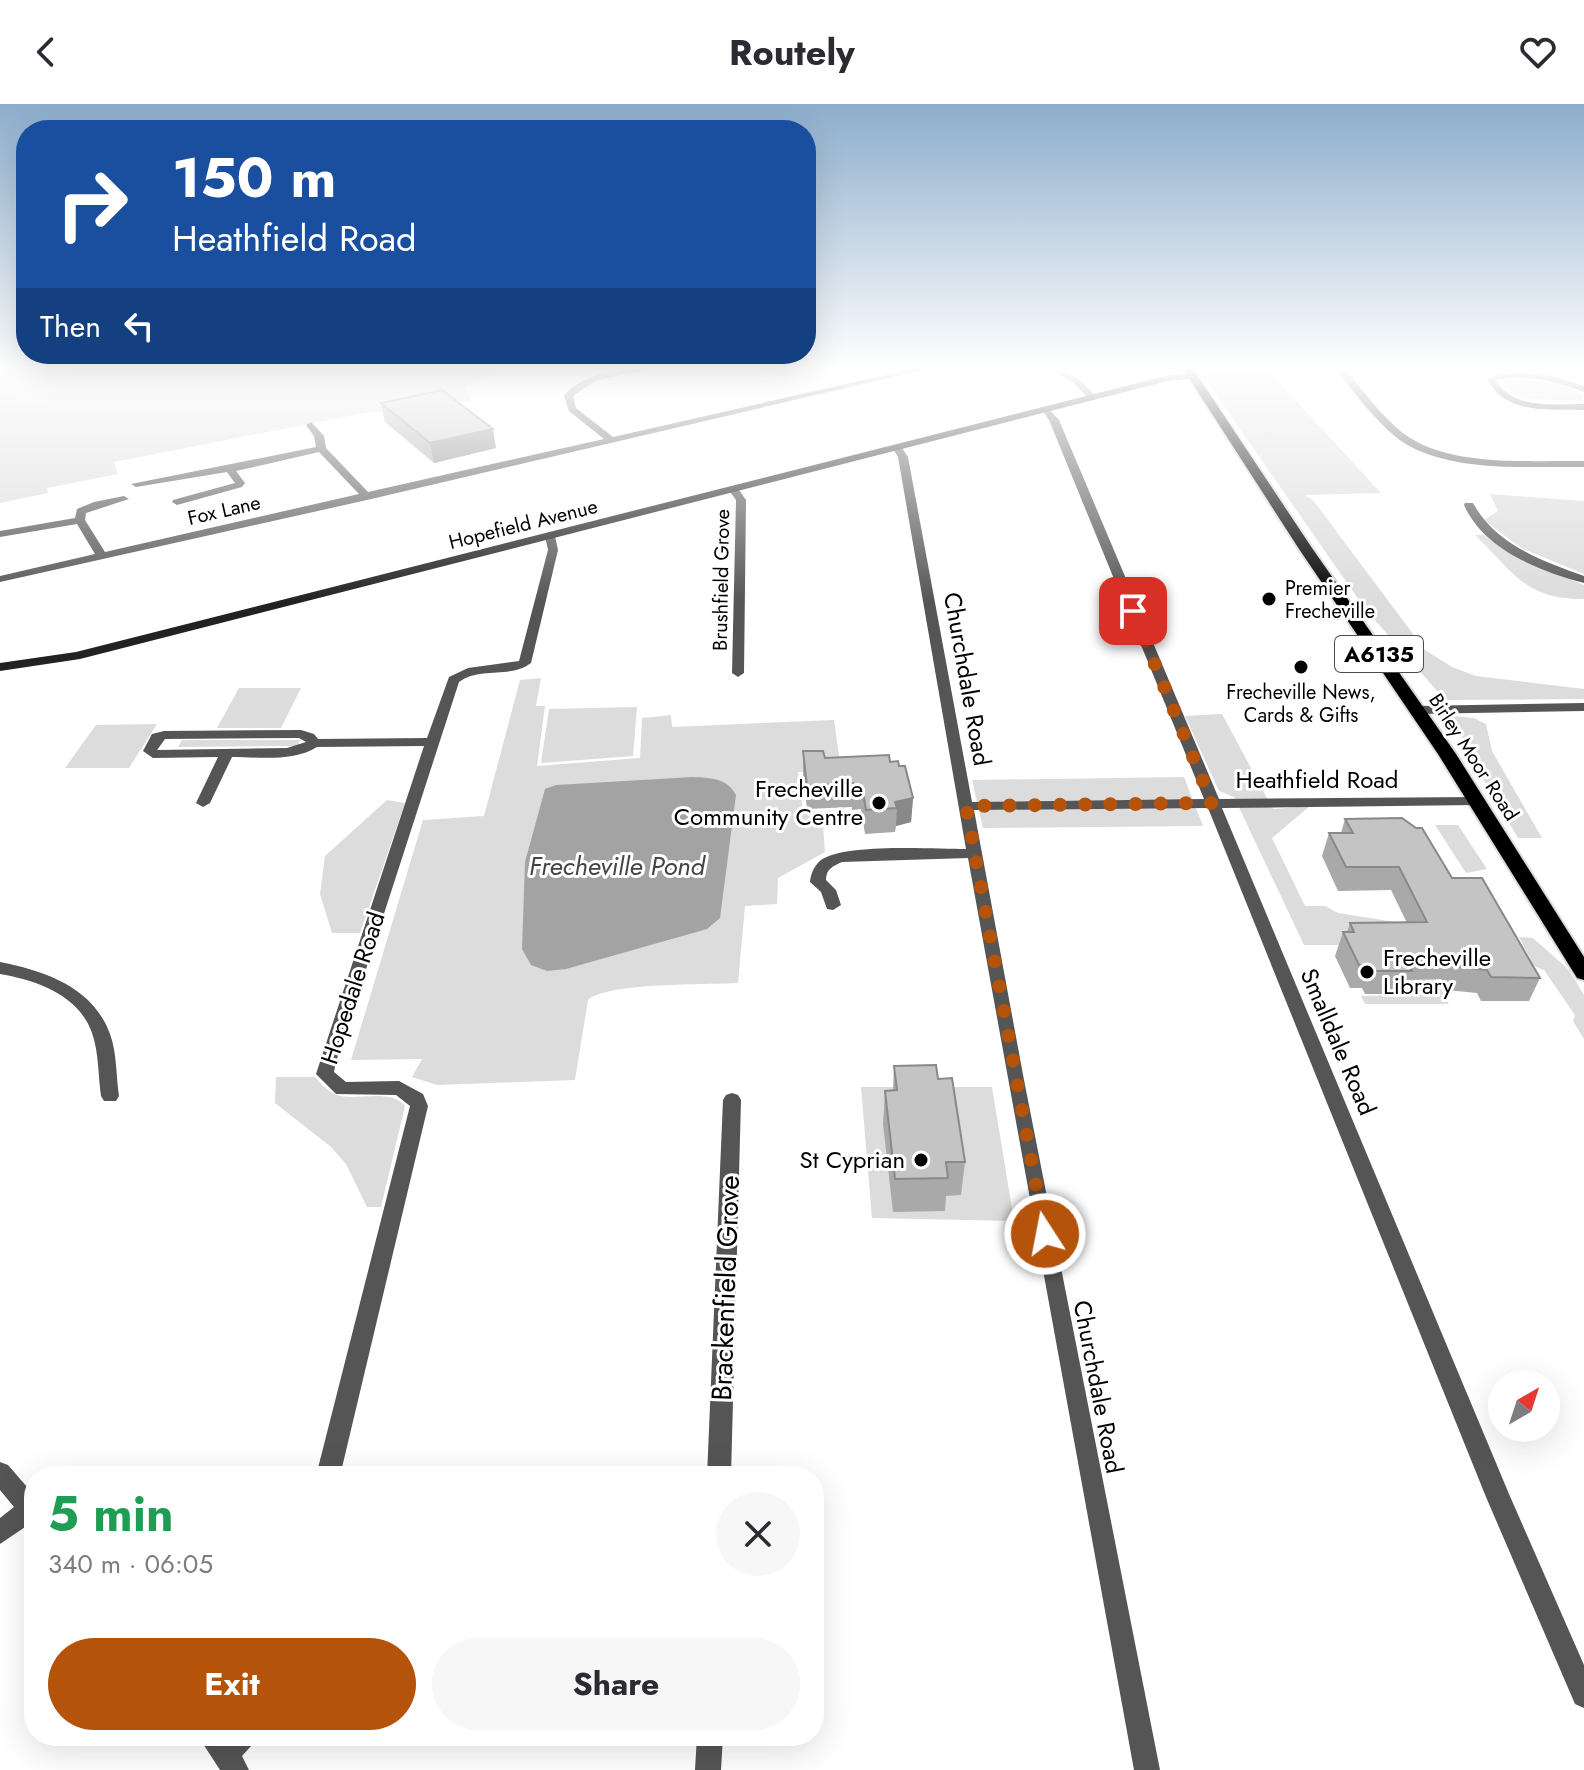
<!DOCTYPE html>
<meta charset="utf-8">
<style>
:root{--surface:#fff;--page:#f7f7f7;--text:#2b2b33;--muted:#7c7c81;--accent:#b45309}
body{margin:0;font-family:Jost,sans-serif;background:var(--page);color:var(--text);height:100vh;display:flex;flex-direction:column;font-size:30px;white-space:nowrap}
*{box-sizing:border-box;margin:0}
p{font-size:26px;color:var(--muted)}
.icon{flex:none;width:44px;height:44px;fill:none;stroke:currentColor;stroke-width:2;stroke-linecap:round;stroke-linejoin:round}
.map{position:relative;flex:1;overflow:hidden}
.side{position:absolute;left:24px;top:1362px;width:800px;height:280px;display:flex;flex-direction:column;background:var(--surface);border-radius:32px;box-shadow:0 8px 32px #0002}
.side>*{flex:none}
.hud{position:absolute;left:16px;top:16px;width:800px;height:244px;border-radius:32px;box-shadow:0 8px 32px #0002;background:#1a4fa0;color:#fff;overflow:hidden}
.needle{width:52px;rotate:39deg}
.fabs{position:absolute;left:1488px;top:1266px;display:grid;gap:16px}
.fabs a{display:grid;place-items:center;width:72px;height:72px;border-radius:50%;background:var(--surface);box-shadow:0 8px 32px #0002;font-size:40px}
.pin{position:absolute;display:grid;place-items:center;width:68px;height:68px;color:#fff;margin:-34px;border-radius:16px;box-shadow:0 4px 12px #0006}
.me{position:absolute;width:88px;margin:-44px;rotate:349deg;stroke-linejoin:round;filter:drop-shadow(0 0 6px #0008)}
.turn{display:flex;align-items:center;gap:28px;height:168px;padding:0 24px;font-size:36px}
.turn .icon{width:104px;height:104px;stroke-width:2.5}
.turn b{display:block;font-size:56px;line-height:68px}
.then{display:flex;align-items:center;height:76px;padding:0 24px;background:#0003;gap:16px;font-size:30px}
.round{display:grid;place-items:center;flex:none;width:84px;height:84px;border-radius:42px;background:var(--page)}
.overview{display:flex;align-items:center;justify-content:space-between;height:136px;padding:0 24px}
h1{font-size:48px;font-weight:700;line-height:60px;color:#1e9e55}
.primary-button{display:flex;gap:16px;margin-top:auto;padding:16px 24px}
.primary-button a{flex:1;height:92px;border-radius:48px;background:var(--accent);color:#fff;font-size:32px;font-weight:700;line-height:92px;text-align:center}
.primary-button a+a{background:var(--page);color:var(--text)}
header{display:flex;justify-content:space-between;align-items:center;height:104px;padding:0 24px;background:var(--surface);font-size:36px;font-weight:700}
.map>svg:first-child{display:block}
</style>
<header><svg class="icon" aria-label="back" viewBox="0 0 24 24"><path d="M15 5l-7 7 7 7"/></svg>Routely<svg class="icon" aria-label="heart" viewBox="0 0 24 24"><path d="M12 20l-8-8c-3-5 5-10 8-4 3-6 11-1 8 4z"/></svg></header>
<div class="map">
<svg width="1584" height="1666" viewBox="0 0 1584 1666">
<rect width="100%" height="100%" fill="#fff"/>
<path fill="#dcdcdc" d="M 0,265 L 508,265 L 464,283 L 472,297 L 365,309 L 114,358 L 118,370 L 47,384 L 48,389 L 0,399 Z
M 1198,265 L 1267,265 L 1381,389 L 1305,391 L 1313,396 L 1425,546 L 1452,563 L 1476,572 L 1584,585 L 1584,595 L 1445,596 L 1366,506 Z
M 1509,275 C 1536,277 1561,274 1583,292 L 1582,297 L 1523,295 L 1502,281 L 1503,277 Z
M 1490,390 L 1584,397 L 1584,470 L 1521,444 L 1484,416 L 1498,407 Z
M 1475,431 L 1484,431 L 1520,455 L 1584,481 L 1584,495 C 1526,496 1514,469 1475,431 Z
M 541,574 L 536,602 L 545,602 L 537,662 L 640,654 L 642,614 L 671,611 L 672,623 L 834,616 L 841,666 L 798,668 L 803,707 L 822,707 L 825,748 L 778,774 L 777,800 L 745,802 L 738,879 C 707,881 608,878 588,896 L 575,976 L 437,981 L 412,973 L 422,955 L 351,956 L 423,716 L 484,712 L 520,576 Z
M 239,584 L 301,584 L 281,624 L 217,624 Z
M 637,603 L 633,652 L 541,659 L 549,605 Z
M 1222,610 L 1273,705 L 1310,702 L 1272,734 L 1305,802 L 1325,802 L 1338,809 L 1408,820 L 1449,900 L 1365,900 L 1361,892 L 1405,891 L 1381,841 L 1304,841 L 1234,693 L 1219,687 L 1185,612 Z
M 1453,612 L 1474,614 L 1486,620 L 1492,647 L 1542,734 L 1518,734 L 1471,654 Z
M 157,620 L 129,664 L 65,664 L 96,621 Z
M 182,636 L 300,636 L 297,642 L 178,643 Z
M 1184,673 L 1203,722 L 983,724 L 972,676 Z
M 387,696 L 405,699 L 360,829 L 332,829 L 320,790 L 325,752 Z
M 1435,721 L 1458,721 L 1487,765 L 1466,769 Z
M 1519,833 L 1533,834 L 1569,866 L 1584,891 L 1584,935 L 1573,917 L 1575,911 L 1544,866 L 1534,862 Z
M 276,973 L 315,973 C 322,981 330,990 341,992 C 360,996 391,985 405,1002 L 381,1103 L 367,1103 L 346,1060 L 331,1043 L 275,999 Z
M 861,983 L 992,983 L 1014,1117 L 872,1114 Z"/>
<path fill="#a3a3a3" d="M 693,673 C 711,674 727,674 736,691 L 720,814 L 707,825 L 566,865 L 547,867 L 531,861 L 522,845 L 525,758 L 545,685 L 556,681 Z"/>
<g fill="none" stroke-linecap="round" stroke-linejoin="round">
<g stroke="#dbdbdb" stroke-width="4">
<path id="primary" d="M 1183,265 L 1193,265 L 1312,444 L 1456,650 L 1584,853 L 1584,876 L 1577,874 L 1438,650 L 1299,445 Z"/>
</g>
<path fill="#555" fill-rule="evenodd" d="M 630,265 L 648,265 L 595,277 L 573,292 L 576,304 L 613,333 L 912,265 L 927,265 L 367,396 L 0,478 L 0,472 L 95,450 L 77,420 L 0,433 L 0,427 L 75,414 L 77,405 L 94,398 L 124,392 L 129,395 L 86,409 L 85,416 L 105,448 L 359,390 L 319,348 L 236,367 L 245,379 L 242,383 L 177,401 L 172,398 L 173,396 L 235,379 L 227,368 L 136,383 L 131,380 L 316,343 L 314,332 L 306,321 L 311,318 L 324,332 L 326,344 L 368,388 L 604,335 L 569,307 L 564,292 C 580,272 605,269 630,265 Z
M 1051,265 C 1070,265 1084,279 1096,293 L 1089,295 L 1075,280 Z
M 1336,265 L 1345,265 C 1363,286 1380,311 1403,329 C 1449,364 1529,356 1584,357 L 1584,363 C 1527,362 1445,370 1397,334 C 1374,316 1354,288 1336,265 Z
M 1525,269 L 1552,272 L 1584,282 L 1584,288 C 1556,277 1527,270 1496,276 C 1512,306 1555,300 1584,300 L 1584,306 C 1549,305 1505,311 1487,275 L 1500,270 Z
M 1046,302 L 1059,316 L 1219,695 L 1477,693 L 1484,697 L 1477,701 L 1222,704 L 1509,1390 L 1584,1561 L 1584,1604 L 1575,1600 L 1486,1393 L 1208,704 L 974,706 L 1024,976 L 1160,1666 L 1134,1666 L 968,754 L 842,758 C 833,762 826,765 826,776 L 836,786 L 841,801 L 833,806 L 827,805 L 821,788 L 810,778 C 811,769 814,762 821,756 C 845,739 934,745 966,745 L 898,353 L 892,343 L 897,340 L 900,341 L 908,353 L 972,698 L 1204,695 L 1049,316 L 1041,305 Z
M 733,382 L 737,383 L 746,396 L 744,569 L 738,573 L 732,569 L 736,396 L 728,385 Z
M 1465,399 L 1473,399 C 1496,441 1541,456 1584,472 L 1584,479 C 1540,467 1484,446 1464,401 Z
M 550,429 L 555,432 L 558,446 L 531,559 C 510,575 480,562 459,578 L 336,958 L 334,968 L 346,978 L 399,977 L 423,990 L 428,1002 L 340,1372 L 316,1372 L 410,1002 L 396,991 L 336,990 L 316,970 L 424,642 L 317,643 C 294,658 258,653 232,653 L 210,699 L 203,703 L 196,699 L 218,653 L 153,654 L 143,647 L 152,630 L 164,627 L 301,626 L 314,630 L 318,635 L 427,634 L 449,573 L 468,564 L 519,557 L 548,446 L 545,432 ZM 299,634 L 306,638 L 287,644 L 157,646 L 165,635 Z
M 1584,599 L 1584,607 L 1418,610 L 1411,606 L 1418,602 Z
M 0,858 C 45,867 93,883 110,930 C 117,949 116,972 119,992 L 116,997 L 104,997 L 101,992 C 98,971 99,949 92,929 C 79,891 36,876 0,870 Z
M 732,989 L 738,991 L 741,996 L 731,1372 L 707,1372 L 723,996 L 726,991 Z
M 0,1358 L 8,1361 L 34,1391 L 34,1420 L 31,1419 L 0,1440 L 0,1414 L 14,1403 L 0,1386 Z
M 198,1632 L 256,1632 L 252,1641 L 242,1652 L 249,1666 L 220,1666 Z
M 697,1632 L 723,1632 L 721,1666 L 695,1666 Z"/>
<path fill="#222" fill-rule="evenodd" d="M 1194,269 L 1197,270 L 1197,274 L 1168,277 L 80,555 L 0,567 L 0,559 L 76,548 L 1165,272 Z"/>
<use href="#primary" fill="#000" fill-rule="evenodd"/>
</g>
<path fill="#a9a9a9" d="M 381,299 L 496,344 L 434,359 L 385,318 Z
M 803,647 L 825,654 L 890,658 L 913,694 L 911,718 L 896,722 L 895,728 L 865,730 L 861,705 L 852,706 L 852,703 L 807,705 L 803,671 Z
M 1345,715 L 1452,774 L 1540,874 L 1529,897 L 1481,897 L 1477,889 L 1446,886 L 1441,875 L 1408,876 L 1402,890 L 1365,890 L 1362,884 L 1350,884 L 1335,852 L 1343,828 L 1347,828 L 1350,819 L 1407,819 L 1391,786 L 1338,787 L 1322,752 L 1329,729 L 1341,729 Z
M 894,962 L 938,975 L 965,1058 L 961,1091 L 946,1092 L 945,1107 L 893,1108 L 883,1020 L 885,987 L 893,986 Z"/>
<path fill="#898989" d="M 493,325 L 496,344 L 434,359 L 430,339 Z
M 913,694 L 911,718 L 896,722 L 897,704 L 895,698 Z"/>
<path fill="#c4c4c4" stroke="#898989" stroke-width="2" d="M 442,286 L 493,325 L 430,339 L 381,299 Z
M 803,647 L 823,647 L 825,654 L 889,651 L 890,658 L 898,657 L 899,662 L 905,662 L 913,694 L 895,698 L 897,704 L 866,706 L 862,682 L 853,682 L 853,679 L 807,682 Z
M 1402,714 L 1416,724 L 1422,724 L 1452,774 L 1482,774 L 1540,874 L 1491,873 L 1487,866 L 1456,862 L 1450,852 L 1404,852 L 1412,867 L 1374,867 L 1371,861 L 1359,861 L 1343,828 L 1354,828 L 1350,819 L 1427,818 L 1399,763 L 1346,763 L 1329,729 L 1353,729 L 1345,715 Z
M 936,961 L 938,975 L 952,974 L 965,1058 L 946,1058 L 948,1074 L 895,1075 L 885,987 L 897,986 L 894,962 Z"/>
<linearGradient id="sky" x2="0" y2="1"><stop stop-color="#8cadcc"/><stop offset="0.53" stop-color="#fff"/><stop offset="1" stop-color="#fff" stop-opacity="0"/></linearGradient>
<rect width="1584" height="498" fill="url(#sky)"/>
<g fill="none" stroke-linecap="round" stroke-linejoin="round">
<path stroke="#b45309" stroke-width="14" stroke-dasharray="0 25.2" d="M 1045,1130 L 966,702 L 1212,699 L 1133,507"/>
</g>
<g fill="#000" stroke="#fff" stroke-width="3">
<circle cx="1269" cy="495" r="8"/>
<circle cx="1301" cy="563" r="8"/>
<circle cx="879" cy="699" r="8"/>
<circle cx="1367" cy="868" r="8"/>
<circle cx="921" cy="1056" r="8"/>
</g>
<g text-anchor="middle" stroke-width="6" stroke-linejoin="round" paint-order="stroke">
<g font-size="20" fill="#000" stroke="#fff">
<text transform="translate(224 406) rotate(-13)" y="7">Fox Lane</text>
<text transform="translate(523 420) rotate(-14)" y="7">Hopefield Avenue</text>
<text transform="translate(721 476) rotate(-89)" y="7">Brushfield Grove</text>
<text transform="translate(1474 653) rotate(57)" y="7">Birley Moor Road</text>
</g>
<g font-size="20" fill="#000" stroke="#fff" text-anchor="start">
<text x="1285" y="491">Premier<tspan x="1285" dy="23">Frecheville</tspan></text>
<text x="1301" y="595" text-anchor="middle">Frecheville News,<tspan x="1301" dy="23">Cards &amp; Gifts</tspan></text>
</g>
<rect fill="#fff" stroke="#4c4c4c" stroke-width="2" x="1335" y="532" width="88" height="36" rx="6"/>
<g font-size="22" font-weight="bold" fill="#000">
<text x="1379" y="558">A6135</text>
</g>
<g font-size="24" fill="#000" stroke="#fff">
<text transform="translate(967 575) rotate(80)" y="8">Churchdale Road</text>
<text x="1317" y="684">Heathfield Road</text>
<text transform="translate(353 884) rotate(-72)" y="8">Hopedale Road</text>
<text transform="translate(1338 938) rotate(67)" y="8">Smalldale Road</text>
<text transform="translate(1098 1283) rotate(79)" y="8">Churchdale Road</text>
</g>
<g font-size="24" fill="#000" stroke="#fff" text-anchor="end">
<text x="863" y="693">Frecheville<tspan x="863" dy="28">Community Centre</tspan></text>
<text x="1383" y="862" text-anchor="start">Frecheville<tspan x="1383" dy="28">Library</tspan></text>
<text x="905" y="1064">St Cyprian</text>
</g>
<g font-size="26" font-style="italic" fill="#444" stroke="#fff">
<text x="617" y="771">Frecheville Pond</text>
</g>
<g font-size="28" fill="#000" stroke="#fff">
<text transform="translate(725 1184) rotate(-88)" y="10">Brackenfield Grove</text>
</g>
</g>
</svg>
<div class="fabs">
<a><svg class="needle" viewBox="-14 -14 28 28"><path d="M0-13l5 13h-10z" fill="#e53935"/><path d="M0 13l5-13h-10z" fill="#7c7c81"/></svg></a>
</div>
<div class="pin" style="left:1133px;top:507px;background:#d93025"><svg class="icon" aria-label="arrive" viewBox="0 0 24 24"><path d="M6 21V4h12l-3 4 3 4H6"/></svg></div>
<svg class="me" style="left:1045px;top:1130px" viewBox="-20 -20 40 40"><circle r="17" fill="#b45309" stroke="#fff" stroke-width="3"/><path d="M0-11L8 9 0 5-8 9z" fill="#fff"/></svg>
<div class="hud">
<div class="turn"><svg class="icon" aria-label="right" viewBox="0 0 24 24"><path d="M7 20v-9h11M14 6l5 5-5 5"/></svg><div><b>150 m</b>Heathfield Road</div></div>
<div class="then">Then<svg class="icon" aria-label="left" viewBox="0 0 24 24"><path d="M17 20v-9H6M10 6l-5 5 5 5"/></svg></div>
</div>
<section class="side">
<div class="overview"><div><h1>5 min</h1><p>340 m · 06:05</p></div><a class="round"><svg class="icon" aria-label="close" viewBox="0 0 24 24"><path d="M6 6l12 12M18 6L6 18"/></svg></a></div>
<div class="primary-button"><a>Exit</a><a>Share</a></div>
</section>
</div>
